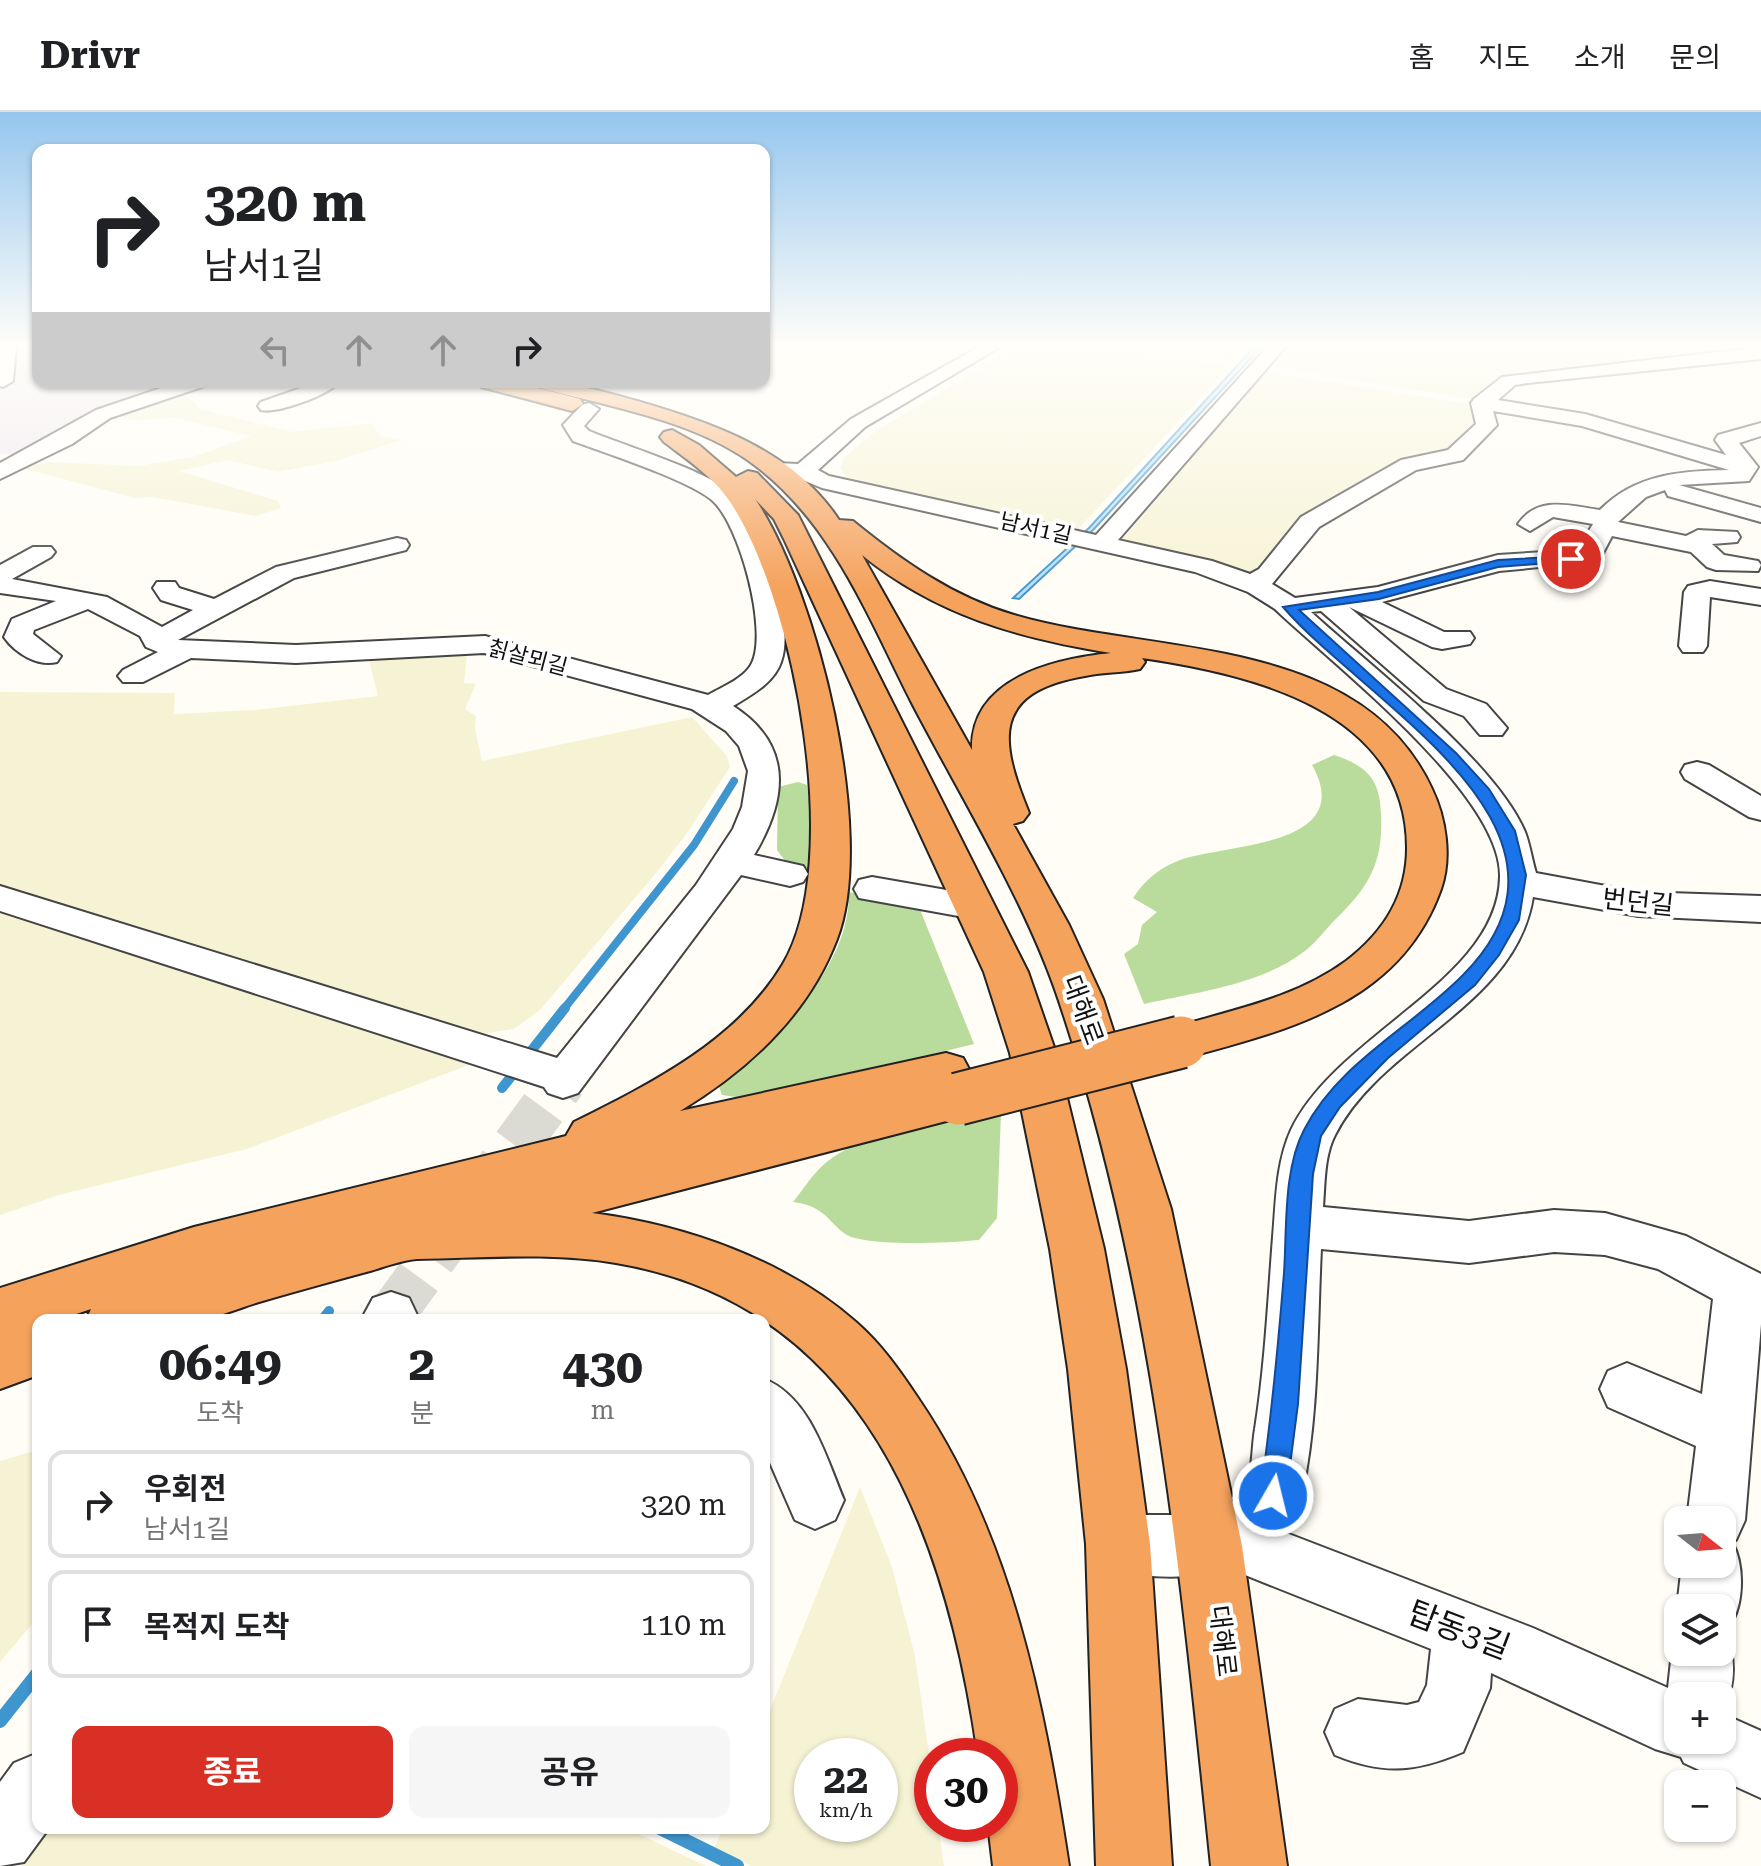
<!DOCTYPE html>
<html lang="ko">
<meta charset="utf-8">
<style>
:root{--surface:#fff;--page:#f6f6f6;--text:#202124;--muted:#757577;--line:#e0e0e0;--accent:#d93025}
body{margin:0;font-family:"Roboto Serif","Noto Sans KR",serif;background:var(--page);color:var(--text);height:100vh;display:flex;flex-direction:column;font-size:30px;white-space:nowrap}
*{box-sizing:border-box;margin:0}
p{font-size:26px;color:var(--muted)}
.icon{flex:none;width:44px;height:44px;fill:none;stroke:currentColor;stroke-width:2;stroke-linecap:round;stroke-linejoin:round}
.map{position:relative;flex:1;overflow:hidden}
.drawer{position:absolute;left:32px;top:1202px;width:738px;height:520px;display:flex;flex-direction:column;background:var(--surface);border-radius:16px;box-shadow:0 2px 6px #0004}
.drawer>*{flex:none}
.guide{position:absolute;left:32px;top:32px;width:738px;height:244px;border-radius:16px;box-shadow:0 2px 6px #0004;background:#fff;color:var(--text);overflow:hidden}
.needle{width:52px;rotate:107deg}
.fabs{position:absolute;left:1664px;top:1394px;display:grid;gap:16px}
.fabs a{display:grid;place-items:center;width:72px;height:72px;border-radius:16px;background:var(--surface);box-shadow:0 2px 6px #0004;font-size:40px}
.speed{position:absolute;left:794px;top:1626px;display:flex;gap:16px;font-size:40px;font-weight:700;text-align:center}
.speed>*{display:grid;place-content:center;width:104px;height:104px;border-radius:50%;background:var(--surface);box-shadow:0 2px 6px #0004;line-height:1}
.speed small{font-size:20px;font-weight:400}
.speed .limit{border:12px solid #d22;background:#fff;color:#111}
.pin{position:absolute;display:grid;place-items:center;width:68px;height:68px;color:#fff;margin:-34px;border:4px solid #fff;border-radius:50%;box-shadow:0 2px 8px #0007}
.me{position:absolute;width:88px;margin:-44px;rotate:8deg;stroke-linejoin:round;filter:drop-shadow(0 0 6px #0008)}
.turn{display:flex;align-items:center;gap:28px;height:168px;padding:0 40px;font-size:36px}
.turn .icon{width:104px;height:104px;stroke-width:2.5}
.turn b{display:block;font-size:56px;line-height:68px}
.lanes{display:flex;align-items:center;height:76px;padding:0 40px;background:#0003;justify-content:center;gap:40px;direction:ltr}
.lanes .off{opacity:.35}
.eta{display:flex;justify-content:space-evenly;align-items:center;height:136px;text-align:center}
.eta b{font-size:48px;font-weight:700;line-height:56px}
.cta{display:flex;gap:16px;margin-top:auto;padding:16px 40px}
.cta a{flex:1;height:92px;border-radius:16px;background:var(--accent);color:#fff;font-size:32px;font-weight:700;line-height:92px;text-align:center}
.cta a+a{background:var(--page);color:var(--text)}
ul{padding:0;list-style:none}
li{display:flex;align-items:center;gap:24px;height:108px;margin:0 16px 12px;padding:0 24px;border:4px solid var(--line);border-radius:16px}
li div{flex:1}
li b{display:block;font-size:30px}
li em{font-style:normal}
header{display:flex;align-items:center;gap:48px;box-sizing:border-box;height:112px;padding:0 40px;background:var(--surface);border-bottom:2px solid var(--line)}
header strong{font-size:38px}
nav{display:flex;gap:44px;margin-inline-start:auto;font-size:28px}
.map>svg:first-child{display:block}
</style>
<header>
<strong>Drivr</strong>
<nav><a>홈</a><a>지도</a><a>소개</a><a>문의</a></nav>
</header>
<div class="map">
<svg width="1761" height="1754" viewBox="0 0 1761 1754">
<rect width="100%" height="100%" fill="#fffdf5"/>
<path fill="#eee6ef" d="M 0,232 L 38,232 L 38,270 L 182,270 L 17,343 L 0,342 Z"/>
<path fill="#f6f3d4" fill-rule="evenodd" d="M 1022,232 L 1088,232 L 1230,254 L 1078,417 L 854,368 L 844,362 L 840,356 L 844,346 L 877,318 Z
M 1127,232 L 1247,232 L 1232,249 Z
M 1292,232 L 1600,232 L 1637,248 L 1508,266 L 1491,273 L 1477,288 L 1275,255 Z
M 1615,232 L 1761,232 L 1761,239 L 1651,248 Z
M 1265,260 L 1477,293 L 1481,306 L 1453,341 L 1332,395 L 1256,464 L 1224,451 L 1121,429 Z
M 182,279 L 200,297 L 292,320 L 371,311 L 381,324 L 402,328 L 335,349 L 277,360 L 228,348 L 179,359 L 278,389 L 281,396 L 256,404 L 152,385 L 135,386 L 18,355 L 47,350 L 138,354 L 193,345 L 251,324 L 176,306 L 134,308 L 118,304 Z
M 468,534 L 464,571 L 476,572 L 465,597 L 476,604 L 475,617 L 482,649 L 692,605 L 727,644 L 730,655 L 685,724 L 656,761 L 540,898 L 514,917 L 469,924 L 0,775 L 0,580 L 175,581 L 174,602 L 255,598 L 378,584 L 367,540 Z
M 0,793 L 474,951 L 247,1037 L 62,1082 L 0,1103 Z
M 38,1338 L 38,1505 L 0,1550 L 0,1349 Z
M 860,1375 L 892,1455 L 915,1544 L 932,1663 L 932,1712 L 938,1712 L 944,1754 L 751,1754 L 714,1737 L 723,1716 L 764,1716 L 764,1613 ZM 812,1644 L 880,1644 L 880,1712 L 812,1712 Z
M 48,1716 L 626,1716 L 706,1754 L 21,1754 Z"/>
<path fill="#b9dc9c" d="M 1334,643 C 1367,654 1380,667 1381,702 C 1383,749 1371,772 1339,804 C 1327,815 1317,830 1305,839 C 1261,873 1196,880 1144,892 L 1124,842 L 1138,832 L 1142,813 L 1157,800 L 1133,786 C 1145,768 1159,756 1180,748 C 1222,732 1359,736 1312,653 Z
M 798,670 L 807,673 L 813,718 L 813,759 L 791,757 L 777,738 L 778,675 Z
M 849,780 L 919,795 L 974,932 L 777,981 L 742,986 L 722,983 L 718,972 C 774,925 850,859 849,780 Z
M 1001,1001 L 997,1106 L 979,1128 C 945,1131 887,1134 855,1126 C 831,1120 831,1094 793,1090 C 802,1079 810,1066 820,1056 C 865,1014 944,1011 1001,1001 Z"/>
<path fill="#b9e0f7" stroke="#3f96cf" stroke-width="2" d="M 1257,232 L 1264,232 L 1094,417 L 1019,487 L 1013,486 L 1089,416 Z"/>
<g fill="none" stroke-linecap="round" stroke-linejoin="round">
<path stroke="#3f96cf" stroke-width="8" d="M 563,898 L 694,733 L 734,669"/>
<path stroke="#3f96cf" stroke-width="10" d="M 502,976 L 565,896
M 322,1208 L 329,1199"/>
<path stroke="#3f96cf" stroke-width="14" d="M 0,1609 L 38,1561
M 660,1716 L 737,1754"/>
<path stroke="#dbdad3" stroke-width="47" stroke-dasharray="47 23" stroke-linecap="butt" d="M 391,1203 L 563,969"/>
<g stroke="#444" stroke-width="4">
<path id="minor" d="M 0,232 L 16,232 L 13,269 L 3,275 L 0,274 Z
M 984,232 L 1005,232 L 865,315 L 818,358 L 829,364 L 1096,423 L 1270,232 L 1288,232 L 1118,428 L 1212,449 L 1250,462 L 1259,457 L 1301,405 L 1401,348 L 1448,338 L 1476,312 L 1471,291 L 1474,287 L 1502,265 L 1761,235 L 1761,247 L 1528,271 L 1515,273 L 1498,288 L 1585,302 L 1726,343 L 1715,328 L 1718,323 L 1761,311 L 1761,324 L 1739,331 L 1758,355 L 1749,369 L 1679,373 L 1761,396 L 1761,410 L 1668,384 L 1665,378 L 1646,385 L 1618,410 L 1686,424 L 1698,418 L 1737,420 L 1740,425 L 1737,430 L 1712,432 L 1724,443 L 1758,449 L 1761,453 L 1758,459 L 1716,458 L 1707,455 L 1691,440 L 1612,424 L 1601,445 L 1592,450 L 1499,459 L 1382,490 L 1444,520 L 1470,520 L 1474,526 L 1470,532 L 1442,537 L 1432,535 L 1349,495 L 1446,577 L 1486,592 L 1507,616 L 1502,623 L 1480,623 L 1464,604 L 1424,589 L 1321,499 L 1311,500 C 1370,554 1495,649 1525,720 C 1530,733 1532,748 1536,761 L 1638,780 L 1761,784 L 1761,810 L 1638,804 L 1533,785 C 1515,896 1383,929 1335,1023 C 1324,1044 1325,1072 1323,1095 L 1469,1109 L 1554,1098 L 1605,1101 L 1686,1124 L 1761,1162 L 1761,1212 L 1745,1408 L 1736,1428 L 1732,1430 C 1745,1453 1745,1499 1725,1519 C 1737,1547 1735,1574 1723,1602 L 1761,1619 L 1761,1686 L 1684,1651 L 1681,1645 L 1655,1637 L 1491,1561 L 1490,1576 L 1463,1640 C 1416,1660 1383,1663 1335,1643 L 1325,1620 L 1335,1597 L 1358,1587 L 1407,1593 L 1419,1590 L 1427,1573 L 1431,1537 L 1235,1459 C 1193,1466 1137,1469 1097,1453 L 1089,1432 L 1097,1411 L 1118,1403 L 1219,1403 C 1227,1394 1242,1382 1247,1371 C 1253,1356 1252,1333 1255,1317 C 1265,1254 1268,1189 1273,1125 C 1276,1090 1276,1051 1291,1018 C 1337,921 1499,869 1500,764 C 1501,682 1334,553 1275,497 L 1248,480 L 1195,460 L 822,376 L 798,366 L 769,363 L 766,358 L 777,351 L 798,352 L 851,307 ZM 1493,299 L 1582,314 L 1729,358 C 1681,359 1635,362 1600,398 C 1570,394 1538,383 1518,412 L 1530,419 L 1553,405 L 1593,412 L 1577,438 L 1498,443 L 1378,475 L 1295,486 L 1272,472 L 1319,415 L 1416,358 L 1463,348 L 1497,313 ZM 1321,1137 L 1469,1151 L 1554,1140 L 1605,1143 L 1658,1157 L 1713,1187 L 1702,1282 L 1627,1251 L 1608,1259 L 1600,1277 L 1608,1295 L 1696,1334 L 1687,1408 L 1722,1408 L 1722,1452 L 1682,1452 L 1677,1496 L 1678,1500 L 1678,1496 L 1722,1496 L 1722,1540 L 1678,1540 L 1678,1525 L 1672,1540 L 1668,1576 L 1533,1516 L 1281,1419 C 1290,1408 1299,1397 1302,1382 C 1319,1303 1317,1217 1321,1137 ZM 1678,1584 L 1722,1584 L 1722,1628 L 1678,1628 Z
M 179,270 L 208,270 L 205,274 L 110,306 L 72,332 L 0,367 L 0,351 L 96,298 Z
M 318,270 L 339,270 C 329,283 277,302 261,298 L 258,294 L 261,290 Z
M 589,291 L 599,297 L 584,314 L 589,319 C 623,333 704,358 729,379 C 762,406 796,510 781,550 C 774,571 751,583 733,594 C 794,633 787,688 754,743 L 803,754 L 808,762 L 803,770 L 790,774 L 741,763 L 578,981 L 563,986 L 548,981 L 544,975 L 0,799 L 0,774 L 557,946 L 696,773 L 733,717 L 742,695 L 748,659 L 739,634 L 726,619 L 692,597 L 484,541 L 296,551 L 191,546 L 143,570 L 123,570 L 118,564 L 123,558 L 158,540 L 146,535 L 140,524 L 88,497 L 34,518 L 33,522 L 61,544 L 57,550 C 38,555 15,541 4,525 L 12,507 L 56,489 L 0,481 L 0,453 L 33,435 L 51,435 L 55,440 L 51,445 L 12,467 L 107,485 L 162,515 L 193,498 L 161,488 L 153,476 L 157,470 L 175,470 L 179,476 L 214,487 L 276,455 L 397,426 L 406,428 L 409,433 L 406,438 L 294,466 L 178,528 L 296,533 L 485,524 L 708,583 C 722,575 745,566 752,551 C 768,518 740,414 713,389 C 691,369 606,341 573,329 L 563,313 L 582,293 Z
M 1710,469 L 1761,477 L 1761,493 L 1710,485 L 1707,534 L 1703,540 L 1683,540 L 1679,534 L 1684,480 L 1688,474 Z
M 1697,650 L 1709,653 L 1761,684 L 1761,708 L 1749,705 L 1685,667 L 1681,660 L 1685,653 Z
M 872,765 L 975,783 L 988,786 L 994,795 L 988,804 L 975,807 L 859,786 L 854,777 L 859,768 Z
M 391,1180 L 409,1186 L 417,1203 L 414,1208 L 361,1208 L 373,1186 Z
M 764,1267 C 810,1285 826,1345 844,1388 L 835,1408 L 815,1417 L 795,1408 L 764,1337 Z
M 38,1641 L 38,1716 L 49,1716 L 24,1750 L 0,1754 L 0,1670 L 14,1651 Z"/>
</g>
<g stroke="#222" stroke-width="4">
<path id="highway" d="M 478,270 L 514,270 L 580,287 L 583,292 L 572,299 L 481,275 Z
M 534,270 C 571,270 602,279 637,289 C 713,311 793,338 839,408 L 853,409 C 902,449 953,485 1014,503 C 1152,544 1360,521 1432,677 C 1446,706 1452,746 1441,777 C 1400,892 1288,918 1181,947 L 1165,942 L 1158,930 L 1165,918 C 1226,899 1293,888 1346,849 C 1383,821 1407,784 1407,736 C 1407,598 1251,562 1142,546 L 1145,550 L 1140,557 C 1122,561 1103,560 1085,564 C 990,580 1000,630 1029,701 L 1023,709 L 1013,712 L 1069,813 L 1103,887 L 1171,1097 L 1242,1434 L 1287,1754 L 1211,1754 C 1181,1464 1153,1168 1059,889 C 1027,792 961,685 913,593 C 870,509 834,414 757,355 C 697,308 609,295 537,275 ZM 862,443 C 936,503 1018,526 1111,541 C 1054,547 970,566 972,638 Z
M 672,318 L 699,333 L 736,365 L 748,359 L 757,361 L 798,403 L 1028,860 L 1056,941 L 1104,1137 L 1126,1257 L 1150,1432 L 1172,1754 L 1096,1754 L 1086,1432 L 1068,1257 L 1050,1137 L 1010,941 L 984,860 L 784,427 L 774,407 L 755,387 C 817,478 877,723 837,827 C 808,903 748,958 680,999 L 946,941 L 963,946 L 970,959 L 964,970 L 975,974 L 982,987 L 975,1000 L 958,1006 L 592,1101 C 685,1113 786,1148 857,1211 C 881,1232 900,1259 918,1286 C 1012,1424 1044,1592 1069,1754 L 993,1754 L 988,1712 L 1000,1712 L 1000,1644 L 978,1644 C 947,1423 865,1193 616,1151 C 550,1140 483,1146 417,1147 C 402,1148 384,1155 370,1159 C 333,1169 296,1179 259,1190 C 240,1196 220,1204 201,1208 C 165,1214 122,1208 86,1208 L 91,1197 L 59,1208 L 38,1208 L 38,1263 L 0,1277 L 0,1176 L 194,1115 L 566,1024 L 574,1010 C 651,972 738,928 783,852 C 844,749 795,494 734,396 C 718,368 689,349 664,330 L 660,325 L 664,320 Z"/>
</g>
<use href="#minor" fill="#fff" fill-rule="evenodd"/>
<use href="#highway" fill="#f5a25d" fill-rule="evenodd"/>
<g stroke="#222" stroke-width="55" stroke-linecap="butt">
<path id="highway-bridge" d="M 958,987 L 1181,930"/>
</g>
<use href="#highway-bridge" stroke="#f5a25d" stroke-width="51"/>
</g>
<linearGradient id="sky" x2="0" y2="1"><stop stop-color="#95c6ee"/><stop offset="0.49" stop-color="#fffefa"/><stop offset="1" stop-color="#fffefa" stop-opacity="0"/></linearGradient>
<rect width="1761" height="477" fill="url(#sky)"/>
<path fill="#1a73e8" stroke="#114b97" stroke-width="2" d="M 1571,444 L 1575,449 L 1498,455 L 1379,487 L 1299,498 L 1456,641 L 1489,677 L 1515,719 L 1526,763 L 1519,808 L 1499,843 L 1475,873 L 1388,946 L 1340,995 L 1321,1024 L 1313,1062 L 1298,1292 L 1286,1384 L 1282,1393 L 1273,1397 L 1264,1393 L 1260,1384 C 1271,1310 1278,1236 1284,1161 C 1287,1118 1283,1058 1304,1018 C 1339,950 1411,916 1463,863 C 1608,717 1366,592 1283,495 L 1378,480 L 1498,448 Z"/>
<g text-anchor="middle" stroke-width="8" stroke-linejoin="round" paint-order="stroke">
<g font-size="22" fill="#111" stroke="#fff">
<text transform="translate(1036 416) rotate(13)" y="8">남서1길</text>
<text transform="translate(528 545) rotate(15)" y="8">칡살뫼길</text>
</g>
<g font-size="26" fill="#111" stroke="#fff">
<text transform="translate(1638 790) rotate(6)" y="9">번던길</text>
<text transform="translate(1083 898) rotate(70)" y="9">대해로</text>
<text transform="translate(1223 1529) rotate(83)" y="9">대해로</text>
</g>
<g font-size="32" fill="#111" stroke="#fff">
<text transform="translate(1459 1518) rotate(21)" y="11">탑동3길</text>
</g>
</g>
</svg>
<div class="fabs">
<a><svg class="needle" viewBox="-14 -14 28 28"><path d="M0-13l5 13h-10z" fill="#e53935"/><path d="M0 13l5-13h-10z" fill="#757577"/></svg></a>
<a><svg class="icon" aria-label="layers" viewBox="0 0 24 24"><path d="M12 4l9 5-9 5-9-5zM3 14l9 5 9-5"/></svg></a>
<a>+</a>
<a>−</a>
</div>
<div class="speed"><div>22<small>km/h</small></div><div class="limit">30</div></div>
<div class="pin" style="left:1571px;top:447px;background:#d93025"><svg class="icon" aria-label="arrive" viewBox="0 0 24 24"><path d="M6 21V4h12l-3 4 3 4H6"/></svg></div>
<svg class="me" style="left:1273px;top:1384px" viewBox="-20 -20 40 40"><circle r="17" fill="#1a73e8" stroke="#fff" stroke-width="3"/><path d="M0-11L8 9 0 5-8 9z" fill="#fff"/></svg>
<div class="guide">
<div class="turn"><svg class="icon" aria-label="right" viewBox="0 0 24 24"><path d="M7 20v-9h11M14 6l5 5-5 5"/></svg><div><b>320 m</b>남서1길</div></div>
<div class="lanes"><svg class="icon off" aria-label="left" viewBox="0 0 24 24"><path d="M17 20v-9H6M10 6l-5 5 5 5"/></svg><svg class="icon off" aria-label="ahead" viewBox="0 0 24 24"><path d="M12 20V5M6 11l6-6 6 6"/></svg><svg class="icon off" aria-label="ahead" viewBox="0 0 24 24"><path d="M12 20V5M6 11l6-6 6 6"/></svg><svg class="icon" aria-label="right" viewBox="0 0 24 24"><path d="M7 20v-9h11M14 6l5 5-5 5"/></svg></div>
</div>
<section class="drawer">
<div class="eta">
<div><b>06:49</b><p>도착</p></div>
<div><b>2</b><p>분</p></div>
<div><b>430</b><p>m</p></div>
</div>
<ul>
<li><svg class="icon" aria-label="right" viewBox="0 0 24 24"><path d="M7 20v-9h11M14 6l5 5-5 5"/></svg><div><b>우회전</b><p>남서1길</p></div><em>320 m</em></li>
<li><svg class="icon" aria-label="arrive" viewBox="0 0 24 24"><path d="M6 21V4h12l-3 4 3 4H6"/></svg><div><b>목적지 도착</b></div><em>110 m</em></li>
</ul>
<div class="cta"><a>종료</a><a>공유</a></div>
</section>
</div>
